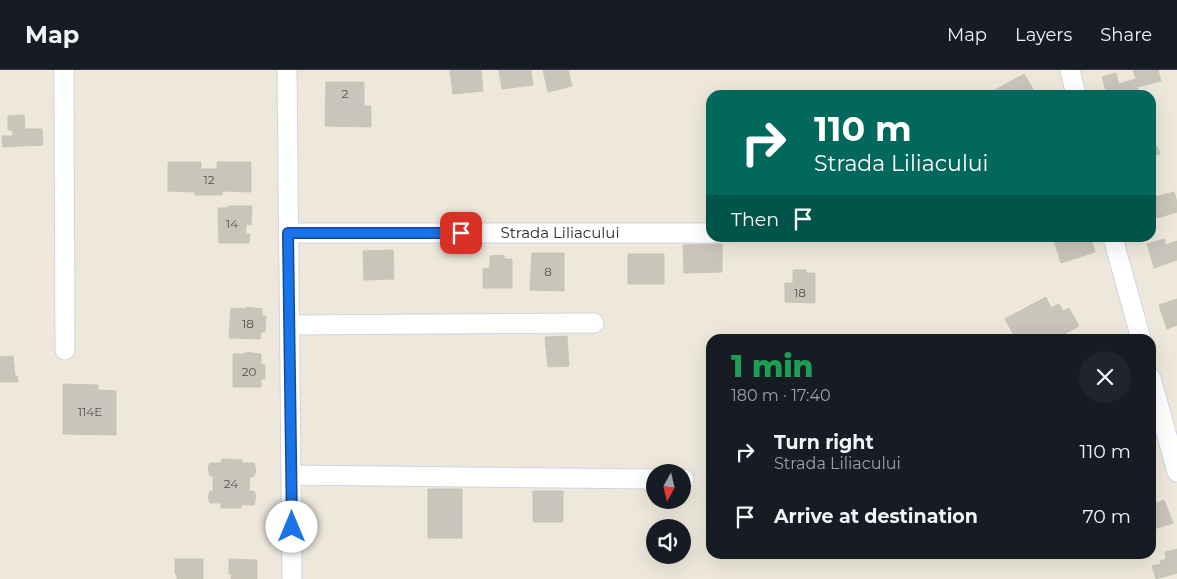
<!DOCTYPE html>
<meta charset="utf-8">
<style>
:root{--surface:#171b24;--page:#20242c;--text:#f1f3f6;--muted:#9ea1a6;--line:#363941}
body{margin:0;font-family:Montserrat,sans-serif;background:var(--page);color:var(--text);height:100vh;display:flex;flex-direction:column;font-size:19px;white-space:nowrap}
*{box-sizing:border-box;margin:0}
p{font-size:16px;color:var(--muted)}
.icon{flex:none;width:28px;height:28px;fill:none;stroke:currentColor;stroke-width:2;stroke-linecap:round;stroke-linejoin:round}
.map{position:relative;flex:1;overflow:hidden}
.drawer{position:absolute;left:706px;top:264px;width:450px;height:225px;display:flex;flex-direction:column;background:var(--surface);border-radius:15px;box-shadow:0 5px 20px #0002}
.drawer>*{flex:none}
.banner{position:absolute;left:706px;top:20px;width:450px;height:152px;border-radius:15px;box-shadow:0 5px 20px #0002;background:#00695c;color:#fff;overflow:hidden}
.needle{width:32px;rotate:188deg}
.fabs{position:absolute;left:646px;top:394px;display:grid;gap:10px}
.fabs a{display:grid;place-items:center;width:45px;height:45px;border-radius:50%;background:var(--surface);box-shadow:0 5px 20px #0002;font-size:25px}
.pin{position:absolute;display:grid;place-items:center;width:42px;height:42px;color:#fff;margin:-21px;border-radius:10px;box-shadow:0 2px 8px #0006}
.me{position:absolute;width:55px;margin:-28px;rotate:0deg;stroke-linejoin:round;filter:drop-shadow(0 0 4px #0008)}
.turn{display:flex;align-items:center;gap:18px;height:105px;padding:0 25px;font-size:22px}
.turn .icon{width:65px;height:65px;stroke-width:2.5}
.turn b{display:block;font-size:35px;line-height:42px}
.then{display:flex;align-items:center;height:48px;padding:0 25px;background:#0003;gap:10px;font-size:19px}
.round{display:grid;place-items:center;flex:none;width:52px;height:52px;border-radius:26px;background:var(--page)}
.summary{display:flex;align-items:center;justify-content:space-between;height:85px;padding:0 25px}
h1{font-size:30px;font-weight:800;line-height:38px;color:#1e9e55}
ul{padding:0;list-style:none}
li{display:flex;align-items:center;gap:15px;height:65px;padding:0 25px}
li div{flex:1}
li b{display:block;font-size:19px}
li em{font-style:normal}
header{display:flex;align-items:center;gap:30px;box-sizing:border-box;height:70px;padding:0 25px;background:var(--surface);border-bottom:1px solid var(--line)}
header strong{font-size:24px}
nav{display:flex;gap:28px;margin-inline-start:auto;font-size:18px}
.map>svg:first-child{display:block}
</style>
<header>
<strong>Map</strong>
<nav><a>Map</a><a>Layers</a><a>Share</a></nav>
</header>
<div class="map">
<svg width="1177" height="509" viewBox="0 0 1177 509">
<rect width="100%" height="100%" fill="#eee8dc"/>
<path fill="#c9c5bb" stroke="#cac4b5" d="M 450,0 L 481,0 L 483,21 L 453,24 Z
M 499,0 L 531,0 L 533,15 L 502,19 Z
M 543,0 L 568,0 L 572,16 L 548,22 Z
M 1133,0 L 1158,0 L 1161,11 L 1137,17 L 1139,22 L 1127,25 L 1107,25 L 1102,7 L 1116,3 L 1119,14 L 1136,9 Z
M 1024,4 L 1033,19 L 1022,25 L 986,25 Z
M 326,12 L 364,12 L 364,36 L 371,36 L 371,57 L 325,56 Z
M 24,45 L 25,59 L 42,59 L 43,75 L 3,77 L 2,66 L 13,66 L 12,60 L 8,60 L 8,46 Z
M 1157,76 L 1160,84 L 1151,86 L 1151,78 Z
M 168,92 L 201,92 L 201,99 L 217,99 L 217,92 L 251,92 L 251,122 L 222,121 L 222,125 L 195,125 L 195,122 L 168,121 Z
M 1174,122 L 1177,132 L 1177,142 L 1157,148 L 1157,146 L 1151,147 L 1151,128 Z
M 228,136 L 252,136 L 251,155 L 246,154 L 246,164 L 250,164 L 249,173 L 219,173 L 218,138 L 228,138 Z
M 1060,168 L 1061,172 L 1072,168 L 1091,168 L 1095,182 L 1061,193 L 1054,170 Z
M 1164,169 L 1166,175 L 1177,171 L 1177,190 L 1154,198 L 1147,174 Z
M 722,174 L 722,202 L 684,203 L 683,175 Z
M 393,180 L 394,209 L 364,210 L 363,181 Z
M 532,183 L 564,183 L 564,221 L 530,220 Z
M 628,184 L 664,184 L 664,214 L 628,214 Z
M 504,185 L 504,189 L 512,189 L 512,218 L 483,218 L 483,199 L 490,198 L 490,186 Z
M 793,200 L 806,200 L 806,203 L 815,203 L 815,233 L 785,232 L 785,213 L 793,213 Z
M 1046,227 L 1051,238 L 1059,234 L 1063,241 L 1069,238 L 1079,256 L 1055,269 L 1052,264 L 1044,269 L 1016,269 L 1005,249 Z
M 1177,229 L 1177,255 L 1167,259 L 1159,235 Z
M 246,237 L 262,239 L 262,246 L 266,246 L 265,262 L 261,262 L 260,269 L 229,268 L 231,238 L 246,239 Z
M 567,266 L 569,296 L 548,297 L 545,267 Z
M 245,282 L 261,284 L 261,294 L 265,295 L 265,309 L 261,309 L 261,317 L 233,317 L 233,284 L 245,284 Z
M 13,286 L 15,306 L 17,306 L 18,312 L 0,312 L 0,287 Z
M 63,314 L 98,315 L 98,320 L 116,321 L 116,365 L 63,364 Z
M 222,389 L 242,390 L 242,393 L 254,393 L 256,401 L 254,406 L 250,407 L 249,421 L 254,421 L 256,426 L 254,435 L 241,435 L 241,438 L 221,438 L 221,433 L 210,433 L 208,427 L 210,421 L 213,421 L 213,406 L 210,406 L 208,398 L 210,393 L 221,393 Z
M 428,419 L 462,419 L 462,468 L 428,468 Z
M 533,421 L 563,421 L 563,452 L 533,452 Z
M 1164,430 L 1173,453 L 1151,460 L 1151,435 Z
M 1177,479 L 1177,503 L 1156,509 L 1152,496 L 1161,494 L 1160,491 L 1166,489 L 1165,482 Z
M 175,489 L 203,489 L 203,509 L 177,509 L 177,504 L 175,504 Z
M 229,489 L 257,490 L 257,509 L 231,509 L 232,504 L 229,504 Z"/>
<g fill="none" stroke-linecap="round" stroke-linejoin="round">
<g stroke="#d1d2e5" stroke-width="21">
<path id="street" d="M 64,0 L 65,280
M 287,0 L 292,509
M 1070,0 L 1076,25
M 288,163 L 711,163
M 1113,168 L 1141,269
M 291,255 L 594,253
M 1151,308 L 1177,402
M 291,405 L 655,409
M 682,409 L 684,409"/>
</g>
<use href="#street" stroke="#fff" stroke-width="19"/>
</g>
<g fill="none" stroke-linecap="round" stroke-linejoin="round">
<g stroke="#114b97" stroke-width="12">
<path id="route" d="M 292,457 L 288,163 L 461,163"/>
</g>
<use href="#route" stroke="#1a73e8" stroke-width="9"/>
</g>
<g text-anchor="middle" stroke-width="5" stroke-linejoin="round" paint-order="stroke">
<g font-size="12" fill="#52524f">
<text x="345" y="28">2</text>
<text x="209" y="114">12</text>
<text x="232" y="158">14</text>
<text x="548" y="206">8</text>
<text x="800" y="227">18</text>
<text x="248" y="258">18</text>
<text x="249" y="306">20</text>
<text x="90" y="346">114E</text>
<text x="231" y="418">24</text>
</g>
<g font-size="15" fill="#2b2b2b" stroke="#fff">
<text x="560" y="168">Strada Liliacului</text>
</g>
</g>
</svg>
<div class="fabs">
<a><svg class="needle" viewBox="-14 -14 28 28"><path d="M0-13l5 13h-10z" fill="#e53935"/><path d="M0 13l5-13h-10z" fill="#9ea1a6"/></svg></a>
<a><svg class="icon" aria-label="sound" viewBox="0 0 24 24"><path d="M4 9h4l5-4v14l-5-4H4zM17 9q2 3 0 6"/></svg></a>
</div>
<div class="pin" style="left:461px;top:163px;background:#d93025"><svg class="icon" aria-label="arrive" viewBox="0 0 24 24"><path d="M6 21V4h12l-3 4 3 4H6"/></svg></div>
<svg class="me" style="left:292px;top:457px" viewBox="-20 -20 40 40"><circle r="19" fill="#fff"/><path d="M0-13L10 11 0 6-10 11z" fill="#1a73e8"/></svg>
<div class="banner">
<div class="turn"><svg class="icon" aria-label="right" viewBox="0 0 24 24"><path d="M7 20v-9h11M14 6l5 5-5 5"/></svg><div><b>110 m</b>Strada Liliacului</div></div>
<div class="then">Then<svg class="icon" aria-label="arrive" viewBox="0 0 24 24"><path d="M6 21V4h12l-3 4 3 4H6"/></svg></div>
</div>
<section class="drawer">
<div class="summary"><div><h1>1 min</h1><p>180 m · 17:40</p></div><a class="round"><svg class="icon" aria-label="close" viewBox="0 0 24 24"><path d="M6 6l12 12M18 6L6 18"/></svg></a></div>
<ul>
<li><svg class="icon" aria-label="right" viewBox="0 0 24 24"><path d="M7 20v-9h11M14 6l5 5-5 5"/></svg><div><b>Turn right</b><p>Strada Liliacului</p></div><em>110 m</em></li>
<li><svg class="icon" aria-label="arrive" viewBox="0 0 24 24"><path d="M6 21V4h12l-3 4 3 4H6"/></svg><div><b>Arrive at destination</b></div><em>70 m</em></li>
</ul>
</section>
</div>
